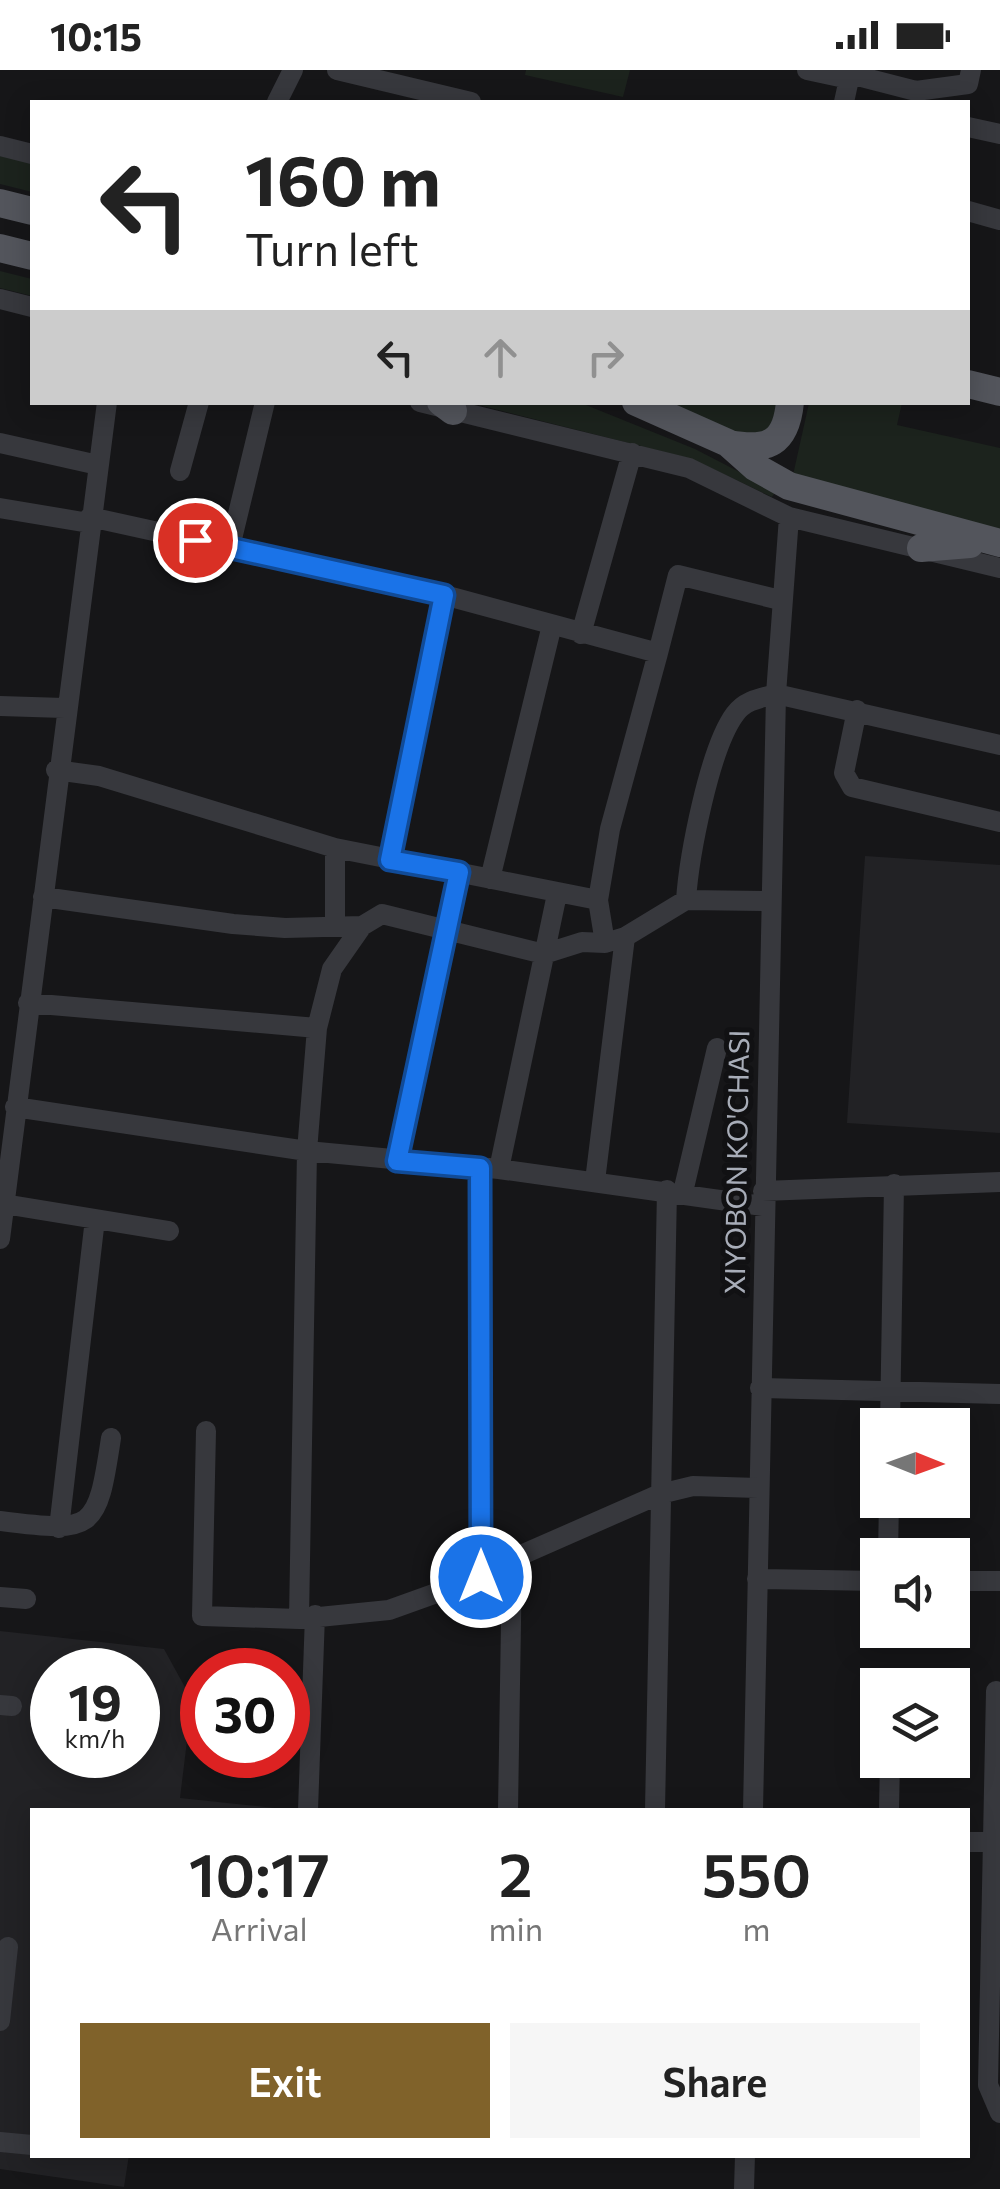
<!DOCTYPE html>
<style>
:root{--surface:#fff;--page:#f6f6f6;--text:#222;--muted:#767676;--accent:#80622a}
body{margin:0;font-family:Commissioner,sans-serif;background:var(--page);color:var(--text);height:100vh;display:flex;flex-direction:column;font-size:38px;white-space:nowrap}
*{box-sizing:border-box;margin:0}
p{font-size:32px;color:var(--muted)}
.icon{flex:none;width:55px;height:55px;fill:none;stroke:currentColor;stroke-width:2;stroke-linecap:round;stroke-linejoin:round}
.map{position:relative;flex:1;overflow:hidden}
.details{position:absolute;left:30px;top:1738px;width:940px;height:350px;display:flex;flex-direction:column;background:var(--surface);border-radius:0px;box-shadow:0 5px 25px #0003}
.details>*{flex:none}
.hud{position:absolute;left:30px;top:30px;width:940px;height:305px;border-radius:0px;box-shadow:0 5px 25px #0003;background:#fff;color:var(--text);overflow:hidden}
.needle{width:65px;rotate:91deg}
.controls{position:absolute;left:860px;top:1338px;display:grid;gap:20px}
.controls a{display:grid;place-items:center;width:110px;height:110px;border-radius:0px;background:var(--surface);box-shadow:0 5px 25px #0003;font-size:50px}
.speed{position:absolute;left:30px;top:1578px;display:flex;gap:20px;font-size:50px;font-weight:700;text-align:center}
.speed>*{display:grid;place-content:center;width:130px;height:130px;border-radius:50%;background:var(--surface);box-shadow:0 5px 25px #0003;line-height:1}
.speed small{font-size:25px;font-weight:400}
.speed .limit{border:15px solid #d22;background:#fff;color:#111}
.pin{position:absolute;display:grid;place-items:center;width:85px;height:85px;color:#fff;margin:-42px;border:5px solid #fff;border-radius:50%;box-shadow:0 2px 10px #0007}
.me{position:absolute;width:110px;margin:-55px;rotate:0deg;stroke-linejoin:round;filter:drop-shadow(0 0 8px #0008)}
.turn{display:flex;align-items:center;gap:35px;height:210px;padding:0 50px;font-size:45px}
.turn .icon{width:130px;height:130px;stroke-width:2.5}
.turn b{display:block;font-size:70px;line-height:85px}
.lanes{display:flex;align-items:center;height:95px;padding:0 50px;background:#0003;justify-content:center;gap:50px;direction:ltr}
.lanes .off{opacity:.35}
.eta{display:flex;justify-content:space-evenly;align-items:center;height:170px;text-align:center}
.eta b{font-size:60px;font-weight:600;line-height:70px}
.primary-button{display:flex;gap:20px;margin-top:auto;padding:20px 50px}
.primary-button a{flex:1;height:115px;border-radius:0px;background:var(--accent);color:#fff;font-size:40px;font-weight:600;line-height:115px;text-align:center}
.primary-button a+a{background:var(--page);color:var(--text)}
.status{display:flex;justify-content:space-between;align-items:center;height:70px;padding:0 50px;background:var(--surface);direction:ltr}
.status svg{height:28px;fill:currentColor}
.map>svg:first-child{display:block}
</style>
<div class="status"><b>10:15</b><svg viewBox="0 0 49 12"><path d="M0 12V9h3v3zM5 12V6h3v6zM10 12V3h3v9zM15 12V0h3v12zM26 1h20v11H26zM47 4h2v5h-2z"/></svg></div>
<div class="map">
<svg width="1000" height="2119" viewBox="0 0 1000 2119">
<rect width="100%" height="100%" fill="#161618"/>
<path fill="#222225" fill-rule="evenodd" d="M 865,786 L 1000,795 L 1000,1063 L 847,1053 Z
M 0,1561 L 164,1579 L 192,1630 L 180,1728 L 293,1740 L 32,1740 L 32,2085 L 129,2085 L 124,2117 L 0,2099 ZM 52,1600 L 138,1600 L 138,1685 L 52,1685 Z"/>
<path fill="#1c231d" d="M 526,0 L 630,0 L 623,27 L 525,5 Z
M 0,85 L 32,93 L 32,122 L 0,114 Z
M 0,201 L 32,209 L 32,226 L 0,218 Z
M 471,333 L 581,333 L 695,379 L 776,421 L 772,427 L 692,389 Z
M 673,333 L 778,333 L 774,360 L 753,372 Z
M 809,333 L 902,333 L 897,355 L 1000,378 L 1000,464 L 793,405 Z"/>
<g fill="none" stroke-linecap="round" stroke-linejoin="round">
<path stroke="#37383d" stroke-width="20" d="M 337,0 L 471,32
M 807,0 L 849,9
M 850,4 L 916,21 L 968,14 L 971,0
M 277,32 L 293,0
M 844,32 L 851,0
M 968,57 L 1000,64
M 0,76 L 32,84
M 968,141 L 1000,150
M 0,229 L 32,237
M 420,332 L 689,398 L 789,447 L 1000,498
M 0,373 L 98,395
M 180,401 L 199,332
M 0,438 L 89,453
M 90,447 L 444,525 L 658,583 L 678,505 L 780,530
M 230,477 L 265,332
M 581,564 L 632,383
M 0,636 L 64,638
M 857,640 L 844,703 L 852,717 L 1000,752
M 56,700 L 99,706 L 335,778 L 598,830 L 605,873 L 625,867 L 686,830 L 770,831
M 391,790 L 444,525
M 490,809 L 552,555
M 43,827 L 233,854 L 285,858 L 362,856
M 598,830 L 610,759 L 658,583
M 686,830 C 689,787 709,679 735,644 C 745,630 761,628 776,624 L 1000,675
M 335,856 L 335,778
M 28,933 L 317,958
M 15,1037 L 307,1081 L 499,1099 L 763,1136
M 397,1091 L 459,803
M 480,1098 L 481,1507
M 499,1099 L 557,824
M 595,1111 L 625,867
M 763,1121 L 1000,1112
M 683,1122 L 717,978
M 4,1134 L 169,1161
M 0,1169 L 107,332
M 760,1318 L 1000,1324
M 890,1355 L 894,1114
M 206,1361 L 202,1546 L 299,1549 L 389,1540 L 481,1507 L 512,1489 L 660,1424 L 693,1416 L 758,1418
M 0,1451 C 94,1463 97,1462 111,1368
M 59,1458 L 95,1149
M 888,1485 L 889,1430
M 757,1509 L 878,1511
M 952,1511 L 1000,1511
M 0,1527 L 26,1529
M 299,1549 L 307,1081 L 317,958 L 332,899 L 362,856 L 382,844 L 544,884 L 582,872 L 605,873
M 996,1621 L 988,2015 L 1000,2043
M 0,1635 L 12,1636
M 308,1740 L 315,1545
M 508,1740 L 512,1489
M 655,1740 L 667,1120
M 753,1740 L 776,624 L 789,447
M 889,1740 L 890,1690
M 968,1772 L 1000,1772
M 0,1951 L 8,1877
M 0,2072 L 32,2075
M 744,2119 L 745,2085"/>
<path stroke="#53555c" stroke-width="28" d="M 0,133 L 32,141
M 0,178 L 32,186
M 968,314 L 1000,322
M 441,332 L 453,341
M 636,332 L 728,373 L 755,397 L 789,416 L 1000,473
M 729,374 C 768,381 786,374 790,332
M 921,478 L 970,474"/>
</g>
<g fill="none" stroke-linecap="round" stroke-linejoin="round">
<g stroke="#114b97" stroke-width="25">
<path id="route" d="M 195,470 L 444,525 L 390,790 L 459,802 L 397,1091 L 480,1098 L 481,1507"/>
</g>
<use href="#route" stroke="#1a73e8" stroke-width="18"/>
</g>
<g text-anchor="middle" stroke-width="10" stroke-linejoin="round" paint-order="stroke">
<g font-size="28" fill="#a8adb8" stroke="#111113">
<text transform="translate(737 1092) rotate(-89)" y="10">XIYOBON KO'CHASI</text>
</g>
</g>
</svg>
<div class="controls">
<a><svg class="needle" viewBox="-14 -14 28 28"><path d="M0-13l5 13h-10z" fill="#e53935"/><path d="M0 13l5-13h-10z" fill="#767676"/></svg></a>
<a><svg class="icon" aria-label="sound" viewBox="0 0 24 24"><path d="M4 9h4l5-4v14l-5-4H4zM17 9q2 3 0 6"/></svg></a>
<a><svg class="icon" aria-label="layers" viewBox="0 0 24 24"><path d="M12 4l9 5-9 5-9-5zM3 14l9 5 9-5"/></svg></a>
</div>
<div class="speed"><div>19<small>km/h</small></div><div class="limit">30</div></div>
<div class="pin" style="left:195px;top:470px;background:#d93025"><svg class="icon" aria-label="arrive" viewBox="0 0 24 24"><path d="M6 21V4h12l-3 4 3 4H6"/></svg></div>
<svg class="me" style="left:481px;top:1507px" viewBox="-20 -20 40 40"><circle r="17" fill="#1a73e8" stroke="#fff" stroke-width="3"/><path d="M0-11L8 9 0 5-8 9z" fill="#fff"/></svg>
<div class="hud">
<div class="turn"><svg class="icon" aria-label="left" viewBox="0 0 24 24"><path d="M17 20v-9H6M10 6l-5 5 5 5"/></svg><div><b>160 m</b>Turn left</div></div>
<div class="lanes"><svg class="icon" aria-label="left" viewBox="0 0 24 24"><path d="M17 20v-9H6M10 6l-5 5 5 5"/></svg><svg class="icon off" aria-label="ahead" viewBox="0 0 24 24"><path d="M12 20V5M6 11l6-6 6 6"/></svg><svg class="icon off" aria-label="right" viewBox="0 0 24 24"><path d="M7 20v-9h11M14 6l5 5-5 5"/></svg></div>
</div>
<section class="details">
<div class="eta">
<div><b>10:17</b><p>Arrival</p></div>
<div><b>2</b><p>min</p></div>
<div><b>550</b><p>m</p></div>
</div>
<div class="primary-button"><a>Exit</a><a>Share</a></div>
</section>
</div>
